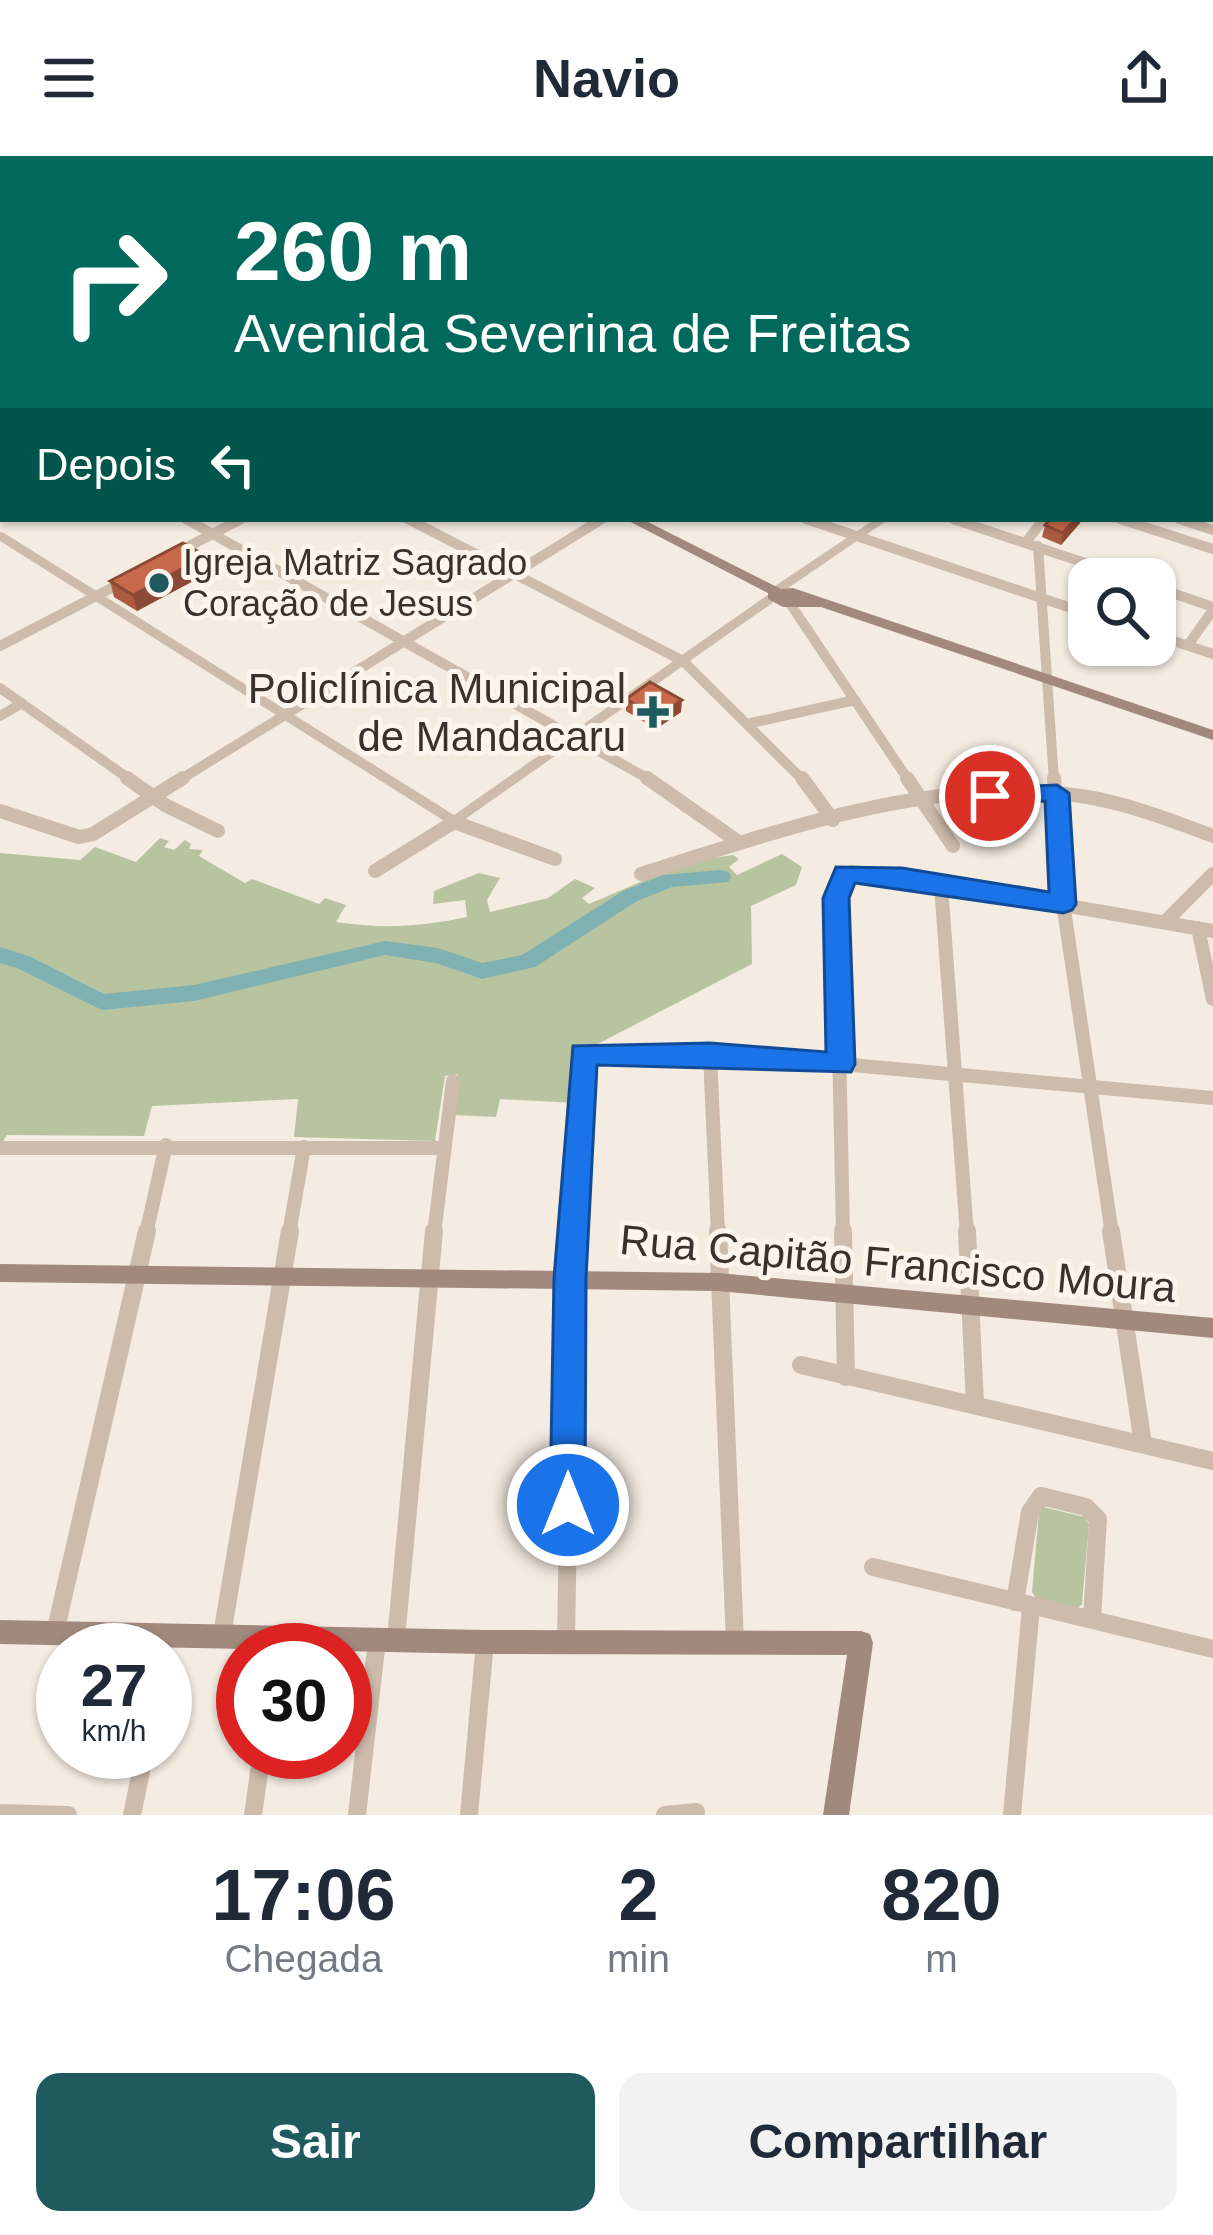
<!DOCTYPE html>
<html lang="pt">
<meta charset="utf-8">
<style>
:root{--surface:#fff;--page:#f2f2f3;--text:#1f2937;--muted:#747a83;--accent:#1f5a5e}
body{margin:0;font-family:Helvetica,sans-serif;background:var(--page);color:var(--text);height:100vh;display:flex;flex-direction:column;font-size:45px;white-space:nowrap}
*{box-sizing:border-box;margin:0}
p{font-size:39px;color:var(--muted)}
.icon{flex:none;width:66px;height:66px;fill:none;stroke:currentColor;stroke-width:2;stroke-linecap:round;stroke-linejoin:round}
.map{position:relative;height:1659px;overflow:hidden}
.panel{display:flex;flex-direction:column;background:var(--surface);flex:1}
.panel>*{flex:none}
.guide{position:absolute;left:0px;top:0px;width:1215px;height:366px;box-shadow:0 3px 9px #0004;background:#00695c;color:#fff;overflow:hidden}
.tools{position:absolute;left:1068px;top:402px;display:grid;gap:24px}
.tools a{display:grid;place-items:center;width:108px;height:108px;border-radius:24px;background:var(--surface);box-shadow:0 3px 9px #0004;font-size:60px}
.speed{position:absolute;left:36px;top:1467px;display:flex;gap:24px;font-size:60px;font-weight:700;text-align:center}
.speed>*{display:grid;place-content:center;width:156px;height:156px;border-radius:50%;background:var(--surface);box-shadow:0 3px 9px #0004;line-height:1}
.speed small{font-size:30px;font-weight:400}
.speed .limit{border:18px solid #d22;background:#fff;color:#111}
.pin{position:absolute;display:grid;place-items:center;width:102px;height:102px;color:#fff;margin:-51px;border:6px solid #fff;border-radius:50%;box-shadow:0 3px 12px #0007}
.me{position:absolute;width:132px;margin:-66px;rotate:0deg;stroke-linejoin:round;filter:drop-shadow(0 0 9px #0008)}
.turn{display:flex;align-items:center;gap:42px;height:252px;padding:0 36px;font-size:54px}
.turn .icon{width:156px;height:156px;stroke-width:2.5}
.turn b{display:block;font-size:84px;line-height:102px}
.then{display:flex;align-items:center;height:114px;padding:0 36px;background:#0003;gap:24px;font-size:45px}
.eta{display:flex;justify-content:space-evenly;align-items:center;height:204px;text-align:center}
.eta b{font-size:72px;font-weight:800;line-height:84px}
.cta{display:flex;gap:24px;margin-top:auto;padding:24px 36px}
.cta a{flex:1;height:138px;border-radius:24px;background:var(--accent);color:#fff;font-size:48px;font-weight:800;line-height:138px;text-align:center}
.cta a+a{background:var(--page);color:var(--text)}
header{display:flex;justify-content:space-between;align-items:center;height:156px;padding:0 36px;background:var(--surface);font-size:54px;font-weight:800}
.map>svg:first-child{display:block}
</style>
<header><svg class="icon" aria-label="menu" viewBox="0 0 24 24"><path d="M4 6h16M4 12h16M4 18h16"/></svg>Navio<svg class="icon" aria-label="share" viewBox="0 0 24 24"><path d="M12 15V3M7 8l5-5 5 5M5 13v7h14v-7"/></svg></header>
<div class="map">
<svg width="1213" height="1659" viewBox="0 0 1213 1659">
<rect width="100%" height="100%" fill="#f4ebe1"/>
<path fill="#b8c4a0" d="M 160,682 L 169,685 L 164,691 L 174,694 L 185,684 L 191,688 L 189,693 L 203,694 L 199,700 L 245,727 L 252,723 L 319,748 L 325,742 L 346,749 L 336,766 C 383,773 420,771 467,761 L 465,744 L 433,748 L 434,735 L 479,717 L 500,722 L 487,744 L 490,756 L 548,742 L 575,723 L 595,732 L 582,742 L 589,748 L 687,706 L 733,699 L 739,703 L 729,711 L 737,719 L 782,698 L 802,711 L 796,729 L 751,750 L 752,808 L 582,896 L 578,947 L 500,943 L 496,961 L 453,959 L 458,918 L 445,920 L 435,985 L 294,981 L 298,943 L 152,950 L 144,980 L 7,979 L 0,990 L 0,697 L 80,704 L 95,691 L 136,706 Z
M 1043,1351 L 1084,1361 L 1089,1368 L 1082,1448 L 1076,1454 L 1039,1446 L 1032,1436 L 1039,1355 Z"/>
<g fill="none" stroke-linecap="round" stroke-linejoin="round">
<path stroke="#7fb0b2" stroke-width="3" d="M 1022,3 L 1069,0
M 0,9 L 3,4"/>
<path fill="#7fb0b2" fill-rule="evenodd" d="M 721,714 L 728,716 L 731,721 L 728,726 L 672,731 L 637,745 L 535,811 L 482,823 L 436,807 L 385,799 L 194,845 L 102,854 L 17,812 L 0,807 L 0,791 L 31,801 L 104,838 L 194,829 L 385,785 L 438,792 L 482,807 L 522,799 L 623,735 L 663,719 Z"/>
<path stroke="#cdbbac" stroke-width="8" d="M 486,0 L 493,3
M 623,0 L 630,3
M 101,3 L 105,0
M 729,3 L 738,0
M 846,3 L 856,0"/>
<path stroke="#cdbbac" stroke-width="10" d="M 186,363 L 652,625
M 408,363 L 683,505 L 804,625
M 806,363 L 1089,458
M 953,363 L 1133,423
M 1120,363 L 1213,393
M 1179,363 L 1213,374
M 1026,386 L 1044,363
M 1038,390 L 1054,625
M 176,397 L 241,363
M 1155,431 L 1213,451
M 789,446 L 909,625
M 1155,479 L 1213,498
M 1188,489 L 1213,454
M 0,490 L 125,425
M 0,532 L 132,625
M 0,560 L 22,547
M 751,567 L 855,544
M 178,625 L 602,363"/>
<path stroke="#cdbbac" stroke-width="14" d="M 127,622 L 165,649 L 218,675
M 647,622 L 740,687
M 802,622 L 833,664
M 907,622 L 953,690
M 1054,622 L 1063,747 L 1112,1078
M 0,655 L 79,681 L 93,678 L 183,622
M 375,715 L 454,666 L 555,703
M 641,718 C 779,675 935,618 1081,640 C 1127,647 1170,664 1213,680
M 941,730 L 967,1078
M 1167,764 L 1213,718
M 1198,772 L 1213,843
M 710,898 L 718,1078
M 0,992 L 441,992
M 146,1078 L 166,989
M 289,1078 L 304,991
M 434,1078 L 453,925
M 573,1078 L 583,898 L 742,899 L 1213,942
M 843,1078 L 836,742 L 841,722 L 851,716 L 902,721 L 1213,775"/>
<path stroke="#cdbbac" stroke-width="18" d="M 718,1075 L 735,1486
M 843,1075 L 846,1221
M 967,1075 L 975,1249
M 1111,1075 L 1143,1288
M 801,1209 L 1213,1305
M 873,1411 L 1213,1493
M 1015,1446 L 1030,1356 L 1041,1340 L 1086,1351 L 1098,1363 L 1092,1463
M 55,1477 L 147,1075
M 222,1479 L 290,1075
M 396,1483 L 434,1075
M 566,1485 L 573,1075
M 0,1657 L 68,1659
M 132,1659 L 145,1596
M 253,1659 L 262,1596
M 357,1659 L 377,1484
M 469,1659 L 485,1486
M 665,1659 L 696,1656
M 1012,1659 L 1031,1451"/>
<path fill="#cdbbac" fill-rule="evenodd" d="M 875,363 L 889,363 L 778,439 L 778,443 L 454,671 L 0,385 L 0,376 L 4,377 L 454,659 L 772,436 L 772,432 Z"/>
<path fill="#a18a7d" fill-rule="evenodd" d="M 528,0 L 542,0 L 538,3 L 524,3 Z
M 566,0 L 579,0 L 583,3 L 570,3 Z
M 1212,237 L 1213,238 L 1213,246 L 1212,245 Z
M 1212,335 L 1213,335 L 1213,343 L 1212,343 Z
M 625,363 L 642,363 L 781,433 L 793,432 L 1213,574 L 1213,584 L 821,451 L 783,451 L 768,443 L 768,437 Z
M 0,1108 L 718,1117 L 1213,1162 L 1213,1182 L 718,1135 L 0,1126 Z
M 0,1464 L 485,1474 L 861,1475 L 870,1478 L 873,1487 L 849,1659 L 823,1659 L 847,1499 L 485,1498 L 0,1488 Z"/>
<path fill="#7d675c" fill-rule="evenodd" d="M 157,0 L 154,3 L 142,3 L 145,0 Z
M 3,176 L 3,185 L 0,186 L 0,177 Z
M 3,332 L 3,345 L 0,346 L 0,333 Z"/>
<path stroke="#3b302b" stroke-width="3" d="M 109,3 L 114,0"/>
</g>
<path fill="#ac5a40" d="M 1050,363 L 1081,363 L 1080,367 L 1061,389 L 1042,381 L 1045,369 Z
M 210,416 L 137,455 L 114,441 L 110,425 Z
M 626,543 L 681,556 L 656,573 L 626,555 Z"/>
<path fill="#8c4a34" d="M 1075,363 L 1081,363 L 1080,367 L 1061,389 L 1063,377 Z
M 206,400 L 210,416 L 137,455 L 133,439 Z
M 682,544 L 681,556 L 656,573 L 656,560 Z"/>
<path fill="#c8694b" stroke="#8c4a34" stroke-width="3" d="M 1050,363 L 1075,363 L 1063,377 L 1045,369 Z
M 183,387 L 206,400 L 133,439 L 110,425 Z
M 650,526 L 682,544 L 656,560 L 626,543 Z"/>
<path fill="#1a73e8" stroke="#114b97" stroke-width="3" d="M 1057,629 L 1069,637 L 1076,748 L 1072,754 L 1063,757 L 855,727 L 849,742 L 855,908 L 851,916 L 597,909 L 586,1122 L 585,1349 L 580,1361 L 568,1366 L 555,1361 L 550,1349 L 554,1122 L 573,890 L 710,887 L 826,896 L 823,742 L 836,711 L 902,712 L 1049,736 L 1045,645 L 990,648 L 978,640 L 990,632 Z"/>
<g fill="#1f5a5e" stroke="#fbf5ee" stroke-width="4.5">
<circle cx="159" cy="427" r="12"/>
<path d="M647 538h12v12h12v12h-12v12h-12v-12h-12v-12h12z"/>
</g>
<g text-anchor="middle" stroke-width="10" stroke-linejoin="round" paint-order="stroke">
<g font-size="36" fill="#3b302b" stroke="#fbf5ee" text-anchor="start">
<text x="183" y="419">Igreja Matriz Sagrado<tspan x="183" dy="41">Coração de Jesus</tspan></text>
</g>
<g font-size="42" fill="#3b302b" stroke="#fbf5ee" text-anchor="end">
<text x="626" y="547">Policlínica Municipal<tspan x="626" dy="48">de Mandacaru</tspan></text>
</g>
<g font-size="42" fill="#3b302b" stroke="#fbf5ee">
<text transform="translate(898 1107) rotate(5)" y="15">Rua Capitão Francisco Moura</text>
</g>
</g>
</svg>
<div class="tools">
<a><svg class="icon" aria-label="search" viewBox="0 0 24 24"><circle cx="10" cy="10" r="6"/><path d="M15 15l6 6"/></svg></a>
</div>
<div class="speed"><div>27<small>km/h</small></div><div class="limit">30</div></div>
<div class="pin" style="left:990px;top:640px;background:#d93025"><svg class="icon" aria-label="arrive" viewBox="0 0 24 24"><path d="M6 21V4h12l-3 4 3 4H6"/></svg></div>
<svg class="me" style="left:568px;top:1349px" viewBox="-20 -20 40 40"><circle r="17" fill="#1a73e8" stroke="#fff" stroke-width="3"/><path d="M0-11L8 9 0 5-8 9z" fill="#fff"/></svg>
<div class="guide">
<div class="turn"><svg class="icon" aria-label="right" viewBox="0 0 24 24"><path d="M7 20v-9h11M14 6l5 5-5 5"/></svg><div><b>260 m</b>Avenida Severina de Freitas</div></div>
<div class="then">Depois<svg class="icon" aria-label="left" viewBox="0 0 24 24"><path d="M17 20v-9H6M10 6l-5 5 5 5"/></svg></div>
</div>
</div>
<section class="panel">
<div class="eta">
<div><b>17:06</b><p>Chegada</p></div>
<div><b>2</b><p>min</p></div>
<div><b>820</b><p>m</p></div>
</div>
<div class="cta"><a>Sair</a><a>Compartilhar</a></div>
</section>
